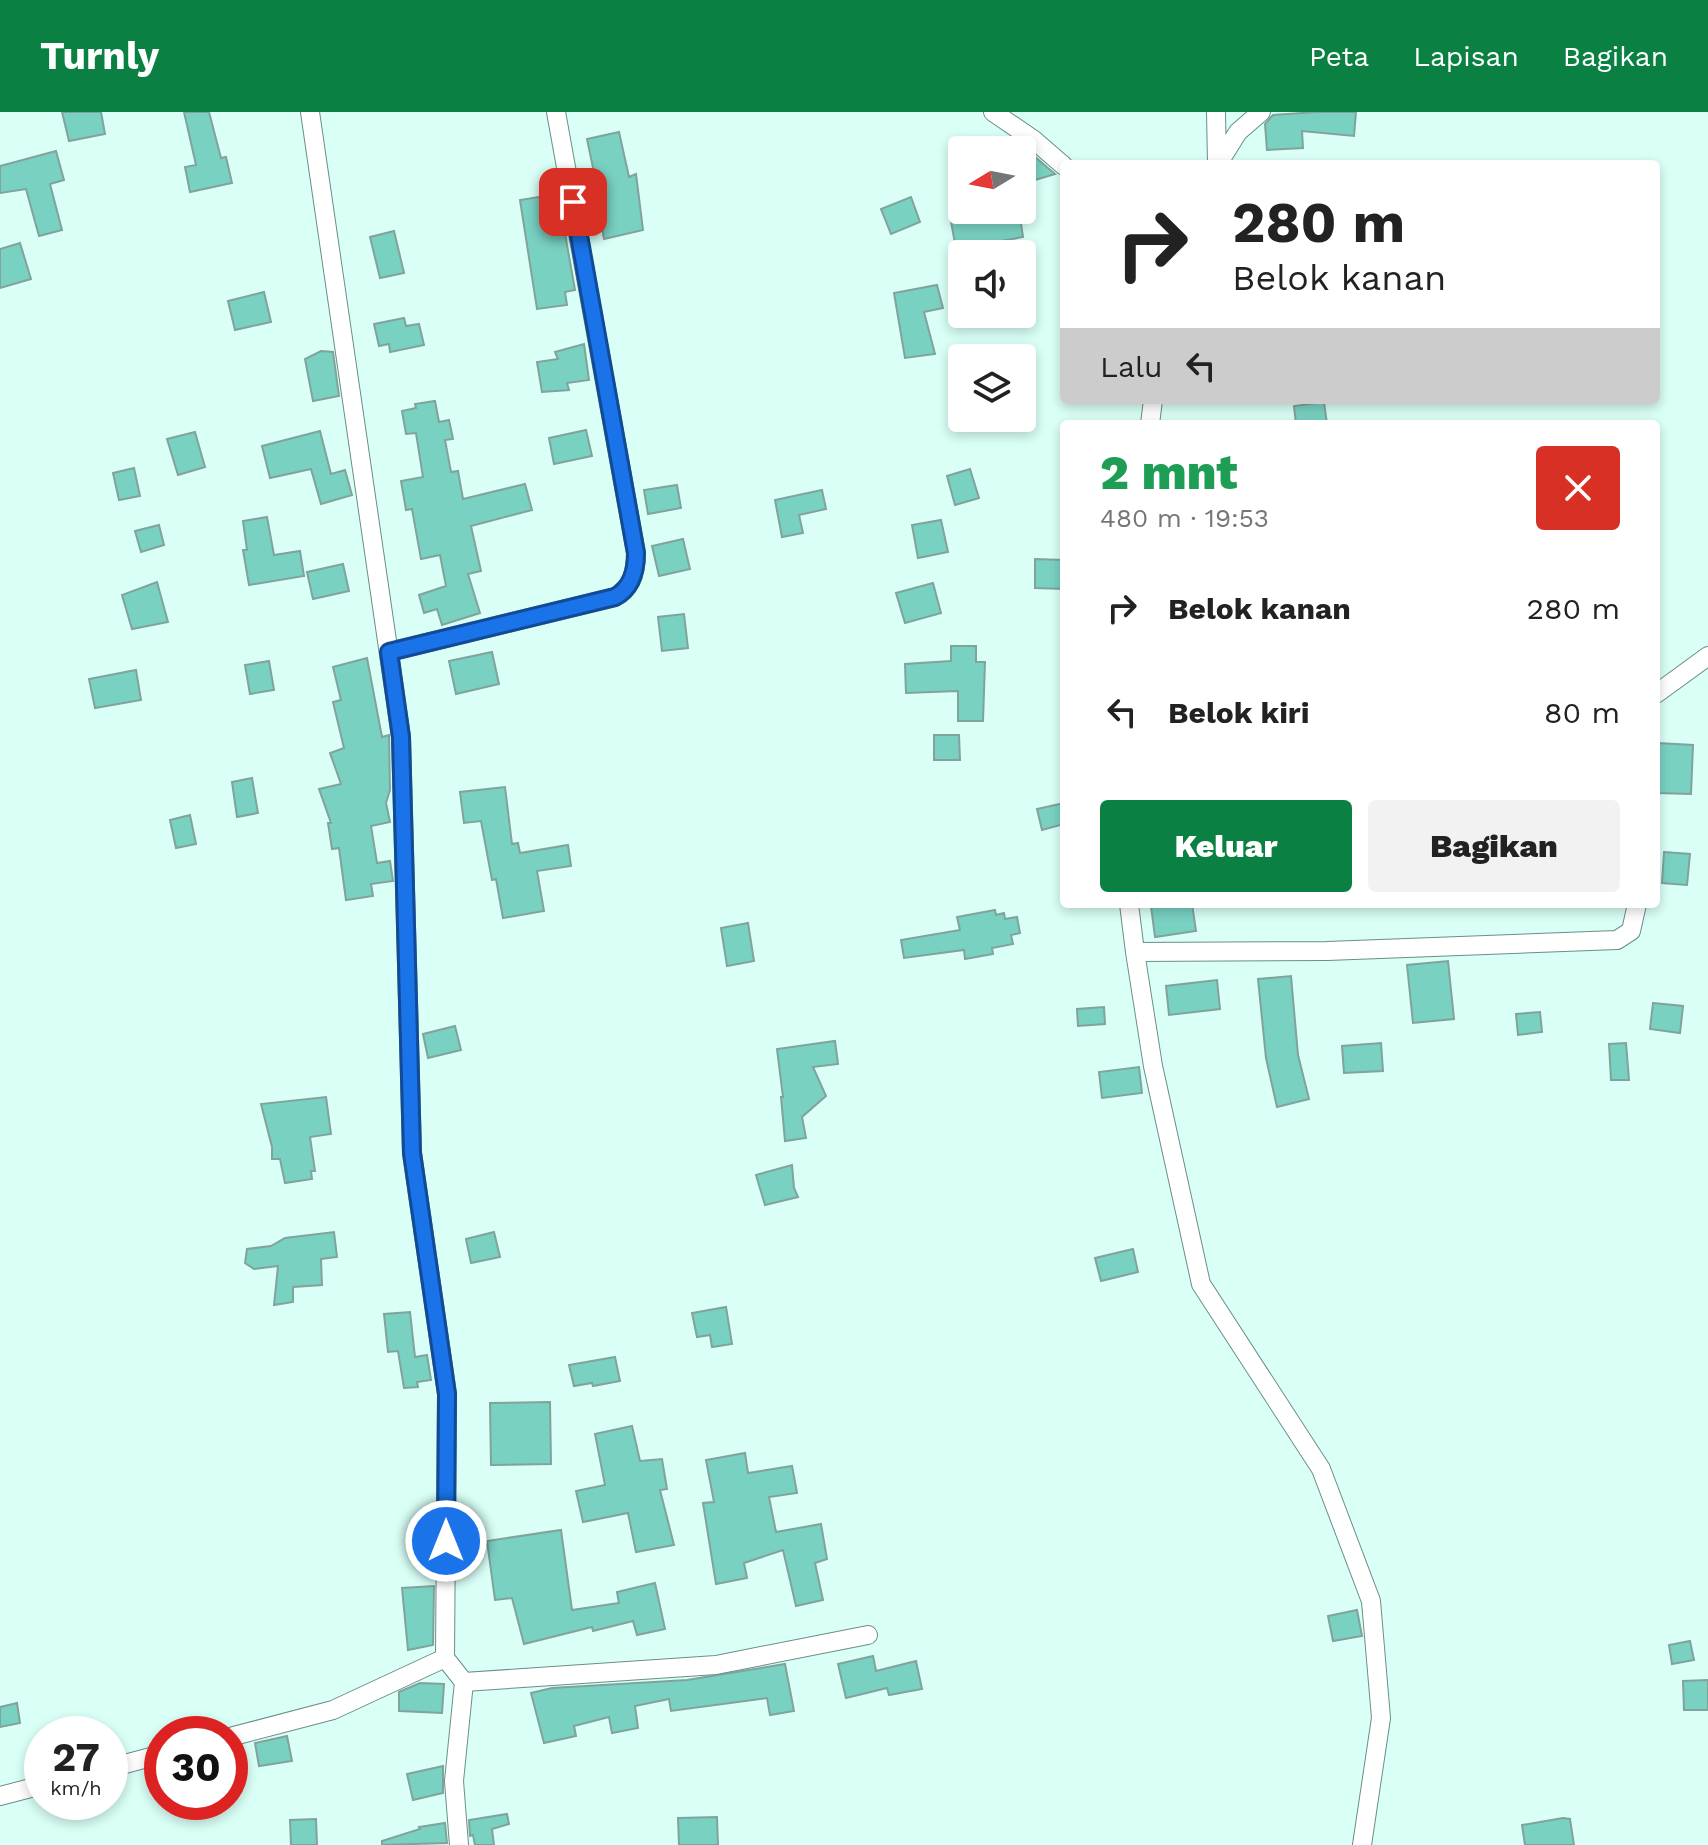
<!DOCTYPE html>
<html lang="id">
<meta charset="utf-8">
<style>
:root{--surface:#fff;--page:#f2f2f2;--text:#222;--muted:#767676;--accent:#0b8043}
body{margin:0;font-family:"Work Sans",sans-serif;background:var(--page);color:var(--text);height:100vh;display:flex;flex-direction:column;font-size:30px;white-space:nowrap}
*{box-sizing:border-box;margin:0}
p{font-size:26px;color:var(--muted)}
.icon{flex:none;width:44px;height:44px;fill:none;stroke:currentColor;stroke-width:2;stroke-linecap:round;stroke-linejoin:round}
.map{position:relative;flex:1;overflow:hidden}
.sheet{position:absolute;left:1060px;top:308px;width:600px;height:488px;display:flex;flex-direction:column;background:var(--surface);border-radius:8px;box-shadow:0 4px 12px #0003}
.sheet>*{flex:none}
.banner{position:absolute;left:1060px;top:48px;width:600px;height:244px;border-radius:8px;box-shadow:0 4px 12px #0003;background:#fff;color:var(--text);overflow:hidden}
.needle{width:52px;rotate:260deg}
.buttons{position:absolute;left:948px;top:24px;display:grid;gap:16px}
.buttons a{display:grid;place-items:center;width:88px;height:88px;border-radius:8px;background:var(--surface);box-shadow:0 4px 12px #0003;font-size:40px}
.speed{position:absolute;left:24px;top:1604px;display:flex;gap:16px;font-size:40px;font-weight:700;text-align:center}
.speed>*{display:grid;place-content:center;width:104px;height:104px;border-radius:50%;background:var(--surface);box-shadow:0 4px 12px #0003;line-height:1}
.speed small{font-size:20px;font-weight:400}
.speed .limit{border:12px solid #d22;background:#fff;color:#111}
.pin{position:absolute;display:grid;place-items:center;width:68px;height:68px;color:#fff;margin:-34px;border-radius:16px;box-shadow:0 4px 12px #0006}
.me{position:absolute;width:88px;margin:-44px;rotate:0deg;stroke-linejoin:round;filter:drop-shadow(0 0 6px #0008)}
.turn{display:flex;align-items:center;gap:28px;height:168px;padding:0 40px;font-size:36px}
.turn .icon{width:104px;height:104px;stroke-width:2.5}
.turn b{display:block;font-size:56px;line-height:68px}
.then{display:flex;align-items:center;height:76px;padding:0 40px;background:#0003;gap:16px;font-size:30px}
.round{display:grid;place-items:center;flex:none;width:84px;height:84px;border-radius:8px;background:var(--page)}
.summary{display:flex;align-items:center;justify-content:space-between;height:136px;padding:0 40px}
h1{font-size:48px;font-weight:800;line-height:60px;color:#1e9e55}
.cta{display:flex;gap:16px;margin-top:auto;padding:16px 40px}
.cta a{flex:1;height:92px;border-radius:8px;background:var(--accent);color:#fff;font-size:32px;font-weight:800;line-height:92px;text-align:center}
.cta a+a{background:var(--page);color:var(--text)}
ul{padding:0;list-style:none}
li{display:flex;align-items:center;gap:24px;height:104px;padding:0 40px}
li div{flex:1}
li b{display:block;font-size:30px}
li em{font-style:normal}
header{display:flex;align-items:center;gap:48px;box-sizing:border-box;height:112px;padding:0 40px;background:var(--accent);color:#fff}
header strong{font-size:38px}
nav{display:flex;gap:44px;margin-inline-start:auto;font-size:28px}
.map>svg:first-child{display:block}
</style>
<header>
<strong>Turnly</strong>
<nav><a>Peta</a><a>Lapisan</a><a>Bagikan</a></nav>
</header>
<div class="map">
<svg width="1708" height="1733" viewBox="0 0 1708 1733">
<rect width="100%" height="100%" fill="#d9fff7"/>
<path fill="#79d1c2" stroke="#80a39c" stroke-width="2" d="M 62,0 L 101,0 L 105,22 L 69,29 Z
M 184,0 L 209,0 L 221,46 L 226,45 L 232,71 L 190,80 L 185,55 L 196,53 Z
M 1316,0 L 1356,0 L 1354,24 L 1302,19 L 1303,36 L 1267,38 L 1265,12 L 1273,3 Z
M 619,20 L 629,65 L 636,62 L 643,118 L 604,127 L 595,76 L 597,75 L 587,27 Z
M 1022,34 L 1027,38 L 1055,62 L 1022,72 Z
M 56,39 L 64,68 L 50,72 L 62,118 L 39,124 L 26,77 L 0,81 L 0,54 Z
M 558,82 L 575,178 L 565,180 L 567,193 L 537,197 L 520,88 Z
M 911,85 L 920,110 L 891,122 L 881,97 Z
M 982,98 L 1019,98 L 1023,125 L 956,137 L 950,104 Z
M 394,119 L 404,161 L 380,166 L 370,125 Z
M 20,131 L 31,167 L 0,176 L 0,137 Z
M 937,173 L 943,196 L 924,200 L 935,242 L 905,246 L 894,181 Z
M 264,180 L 271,210 L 235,218 L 228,189 Z
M 404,206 L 406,214 L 419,212 L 424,233 L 390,240 L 389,232 L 379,234 L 374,212 Z
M 584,232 L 589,268 L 567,271 L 569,278 L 542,280 L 537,250 L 558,247 L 555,240 Z
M 321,239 L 333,240 L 339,284 L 313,289 L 305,247 Z
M 435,289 L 439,310 L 449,308 L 453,327 L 445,328 L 451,360 L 458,359 L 463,387 L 525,372 L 532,398 L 471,414 L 481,459 L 468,462 L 480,501 L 442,513 L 437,497 L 424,501 L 419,483 L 446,474 L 440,443 L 421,447 L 412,397 L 406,398 L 401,369 L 423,365 L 416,321 L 406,322 L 402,299 L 416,296 L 415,292 Z
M 1324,290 L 1327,312 L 1296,312 L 1294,294 Z
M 586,318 L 592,344 L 554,352 L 549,326 Z
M 320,319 L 331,362 L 345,358 L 352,383 L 321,392 L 311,357 L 270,366 L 262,334 Z
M 195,320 L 205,355 L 178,363 L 167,327 Z
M 134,356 L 140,384 L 119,388 L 113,361 Z
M 970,357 L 979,386 L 955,393 L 947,364 Z
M 677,373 L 681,396 L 648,402 L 644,378 Z
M 822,378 L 826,397 L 799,403 L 803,421 L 782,425 L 775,388 Z
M 267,405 L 274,443 L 300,439 L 304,464 L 249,473 L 243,438 L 247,438 L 243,409 Z
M 941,408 L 948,440 L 918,446 L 912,413 Z
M 159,413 L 164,433 L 141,440 L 135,419 Z
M 683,427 L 690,457 L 659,464 L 652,434 Z
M 1035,447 L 1064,448 L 1064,477 L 1035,476 Z
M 343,452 L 349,479 L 313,487 L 307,460 Z
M 157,470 L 168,510 L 132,517 L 122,483 Z
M 933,471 L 941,501 L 905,511 L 896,481 Z
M 684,502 L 688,536 L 662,539 L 658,505 Z
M 951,534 L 976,534 L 976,550 L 985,550 L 983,609 L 958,609 L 958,579 L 906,581 L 905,552 L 951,549 Z
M 492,540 L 499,572 L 456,582 L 449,549 Z
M 367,546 L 382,625 L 389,623 L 390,678 L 386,691 L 390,710 L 371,714 L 377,751 L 390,749 L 393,769 L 371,772 L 373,784 L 346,788 L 339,736 L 332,737 L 328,711 L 331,711 L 319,677 L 341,672 L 330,641 L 344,636 L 333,590 L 341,588 L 333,555 Z
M 269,549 L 274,578 L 250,582 L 245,553 Z
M 136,558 L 141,588 L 95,596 L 89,567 Z
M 934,623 L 959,623 L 960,648 L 934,648 Z
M 1658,631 L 1693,633 L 1691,682 L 1657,681 Z
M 252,666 L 258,701 L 237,705 L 232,670 Z
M 505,675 L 512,732 L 518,731 L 520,741 L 568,733 L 571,754 L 537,759 L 544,799 L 503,806 L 496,767 L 492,768 L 481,709 L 464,711 L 460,680 Z
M 1064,691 L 1064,712 L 1042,718 L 1037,697 Z
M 190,703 L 196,732 L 176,736 L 170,708 Z
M 1664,740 L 1690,742 L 1687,773 L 1662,771 Z
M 1162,792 L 1192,792 L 1196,819 L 1155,825 L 1151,794 Z
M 995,798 L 996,803 L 1004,801 L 1005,807 L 1017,805 L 1020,821 L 1011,823 L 1013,832 L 992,836 L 993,842 L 965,847 L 964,838 L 904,846 L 901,828 L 960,818 L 957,805 Z
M 748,811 L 754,849 L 727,854 L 721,816 Z
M 1448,849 L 1454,907 L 1413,911 L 1407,853 Z
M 1291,864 L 1298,943 L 1309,987 L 1277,995 L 1266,946 L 1258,867 Z
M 1217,868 L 1220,897 L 1169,903 L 1166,874 Z
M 1653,891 L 1683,894 L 1680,921 L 1650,917 Z
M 1104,895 L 1105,912 L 1078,914 L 1077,897 Z
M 1540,900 L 1542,920 L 1518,923 L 1516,902 Z
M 455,914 L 461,938 L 428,946 L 423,922 Z
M 835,929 L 838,952 L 813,955 L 826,984 L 802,1005 L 806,1026 L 785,1029 L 781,985 L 783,985 L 777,937 Z
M 1381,931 L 1383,959 L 1344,961 L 1342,934 Z
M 1626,931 L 1629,968 L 1611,968 L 1609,932 Z
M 1139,955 L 1142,981 L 1102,986 L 1099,960 Z
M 326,985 L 331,1022 L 310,1025 L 315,1059 L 311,1059 L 312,1067 L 285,1071 L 280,1047 L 272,1047 L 272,1035 L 261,992 Z
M 792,1053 L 794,1076 L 798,1085 L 765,1093 L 756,1063 Z
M 334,1120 L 337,1145 L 321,1147 L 322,1173 L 293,1175 L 293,1190 L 274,1193 L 278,1154 L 254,1157 L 245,1151 L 247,1137 L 271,1134 L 285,1126 Z
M 494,1120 L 500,1145 L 471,1151 L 466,1127 Z
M 1133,1137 L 1138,1160 L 1101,1169 L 1095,1146 Z
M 726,1195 L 732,1232 L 712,1235 L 710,1223 L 697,1225 L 692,1201 Z
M 410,1200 L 415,1245 L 427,1243 L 431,1268 L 417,1270 L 418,1275 L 404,1276 L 398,1239 L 388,1240 L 384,1202 Z
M 615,1245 L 620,1269 L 593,1274 L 592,1271 L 574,1274 L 569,1253 Z
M 550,1290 L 551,1352 L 491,1353 L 490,1291 Z
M 632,1314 L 640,1349 L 662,1347 L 667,1377 L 660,1378 L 674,1433 L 636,1440 L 628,1401 L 583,1410 L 576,1379 L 605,1373 L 595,1322 Z
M 745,1341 L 748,1361 L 792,1354 L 797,1381 L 769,1385 L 776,1420 L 821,1412 L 827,1447 L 815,1451 L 823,1488 L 796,1494 L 783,1438 L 744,1451 L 747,1466 L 716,1472 L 703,1391 L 714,1390 L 706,1348 Z
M 561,1418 L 572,1498 L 619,1491 L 617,1480 L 655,1471 L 665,1517 L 637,1523 L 633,1509 L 593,1519 L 592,1515 L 524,1532 L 512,1486 L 495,1488 L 487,1429 Z
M 434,1474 L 433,1533 L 408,1538 L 402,1476 Z
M 1357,1498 L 1362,1524 L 1333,1529 L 1328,1504 Z
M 1690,1529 L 1694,1548 L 1672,1552 L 1669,1533 Z
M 873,1544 L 876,1559 L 916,1549 L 922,1577 L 889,1583 L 887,1576 L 846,1586 L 838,1552 Z
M 785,1552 L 794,1599 L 770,1603 L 767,1586 L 671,1599 L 669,1587 L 635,1594 L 638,1616 L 612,1621 L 609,1605 L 574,1614 L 576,1624 L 544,1631 L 531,1581 L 552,1576 L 687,1568 Z
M 1708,1568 L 1708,1598 L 1684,1598 L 1683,1569 Z
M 420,1571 L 444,1572 L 442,1601 L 399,1599 L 399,1580 Z
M 17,1591 L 20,1611 L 0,1615 L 0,1595 Z
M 287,1624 L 292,1649 L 259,1654 L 255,1631 Z
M 443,1654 L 443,1681 L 413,1688 L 407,1662 Z
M 507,1702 L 509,1712 L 492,1717 L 494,1733 L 475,1733 L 473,1723 L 470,1724 L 469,1708 Z
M 717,1705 L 718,1733 L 679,1733 L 678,1706 Z
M 1563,1706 L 1570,1707 L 1574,1733 L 1525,1733 L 1522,1713 Z
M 316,1707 L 317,1733 L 291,1733 L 290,1708 Z
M 445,1711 L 447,1731 L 382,1733 L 382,1729 L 420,1717 L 419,1715 Z"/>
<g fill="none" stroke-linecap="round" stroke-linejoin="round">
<g stroke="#6b8e87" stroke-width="20">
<path id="street" d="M 310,0 L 401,625 L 412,1041 L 447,1282 L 445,1546 L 464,1570 L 454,1669 L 459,1733
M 993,0 L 1034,28 L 1064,54
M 1216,0 L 1217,52
M 1218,52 L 1238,20 L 1261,0
M 1150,312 L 1153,288
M 389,540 L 615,485 C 632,476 636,459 636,441 L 556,0
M 1656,582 L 1708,544
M 1129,792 L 1135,840
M 464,1570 L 716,1553 L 868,1523
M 230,1625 L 333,1598 L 445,1546
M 110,1656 L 162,1642
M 0,1684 L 42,1673
M 1362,1733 L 1381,1606 L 1371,1489 L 1321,1357 L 1201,1172 L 1153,954 L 1135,840 L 1327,839 L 1617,828 L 1631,819 L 1637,792"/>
</g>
<use href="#street" stroke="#fff" stroke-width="18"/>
</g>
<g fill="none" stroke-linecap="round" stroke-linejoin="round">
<g stroke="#114b97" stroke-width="20">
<path id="route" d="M 446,1429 L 447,1282 L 412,1041 L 401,625 L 389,540 L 615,485 C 632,476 636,459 636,441 L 573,90"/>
</g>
<use href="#route" stroke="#1a73e8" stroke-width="14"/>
</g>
</svg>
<div class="buttons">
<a><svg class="needle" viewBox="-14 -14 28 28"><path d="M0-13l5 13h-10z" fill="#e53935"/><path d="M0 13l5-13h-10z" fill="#767676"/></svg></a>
<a><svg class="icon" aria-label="sound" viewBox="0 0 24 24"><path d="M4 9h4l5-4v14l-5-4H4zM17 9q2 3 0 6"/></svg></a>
<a><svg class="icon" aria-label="layers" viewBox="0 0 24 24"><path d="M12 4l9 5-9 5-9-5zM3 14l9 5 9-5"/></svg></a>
</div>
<div class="speed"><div>27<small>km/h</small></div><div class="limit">30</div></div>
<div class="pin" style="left:573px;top:90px;background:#d93025"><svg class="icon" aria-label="arrive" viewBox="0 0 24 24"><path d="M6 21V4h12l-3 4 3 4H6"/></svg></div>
<svg class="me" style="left:446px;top:1429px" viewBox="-20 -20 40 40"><circle r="17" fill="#1a73e8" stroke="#fff" stroke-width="3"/><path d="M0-11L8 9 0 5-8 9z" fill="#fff"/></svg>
<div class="banner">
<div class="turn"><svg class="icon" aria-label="right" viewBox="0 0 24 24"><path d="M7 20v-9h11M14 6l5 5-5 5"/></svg><div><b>280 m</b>Belok kanan</div></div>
<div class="then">Lalu<svg class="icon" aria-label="left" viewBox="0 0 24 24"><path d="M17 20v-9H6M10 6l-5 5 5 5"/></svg></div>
</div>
<section class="sheet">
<div class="summary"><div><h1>2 mnt</h1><p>480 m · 19:53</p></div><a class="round" style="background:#d93025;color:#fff"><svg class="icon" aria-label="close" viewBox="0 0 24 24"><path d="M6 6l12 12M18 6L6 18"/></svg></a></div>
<ul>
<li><svg class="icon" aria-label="right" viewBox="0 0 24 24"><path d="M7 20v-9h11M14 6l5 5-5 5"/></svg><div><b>Belok kanan</b></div><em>280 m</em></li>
<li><svg class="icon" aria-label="left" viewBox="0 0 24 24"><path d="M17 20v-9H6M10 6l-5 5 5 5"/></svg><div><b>Belok kiri</b></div><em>80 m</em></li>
</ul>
<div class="cta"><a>Keluar</a><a>Bagikan</a></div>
</section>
</div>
